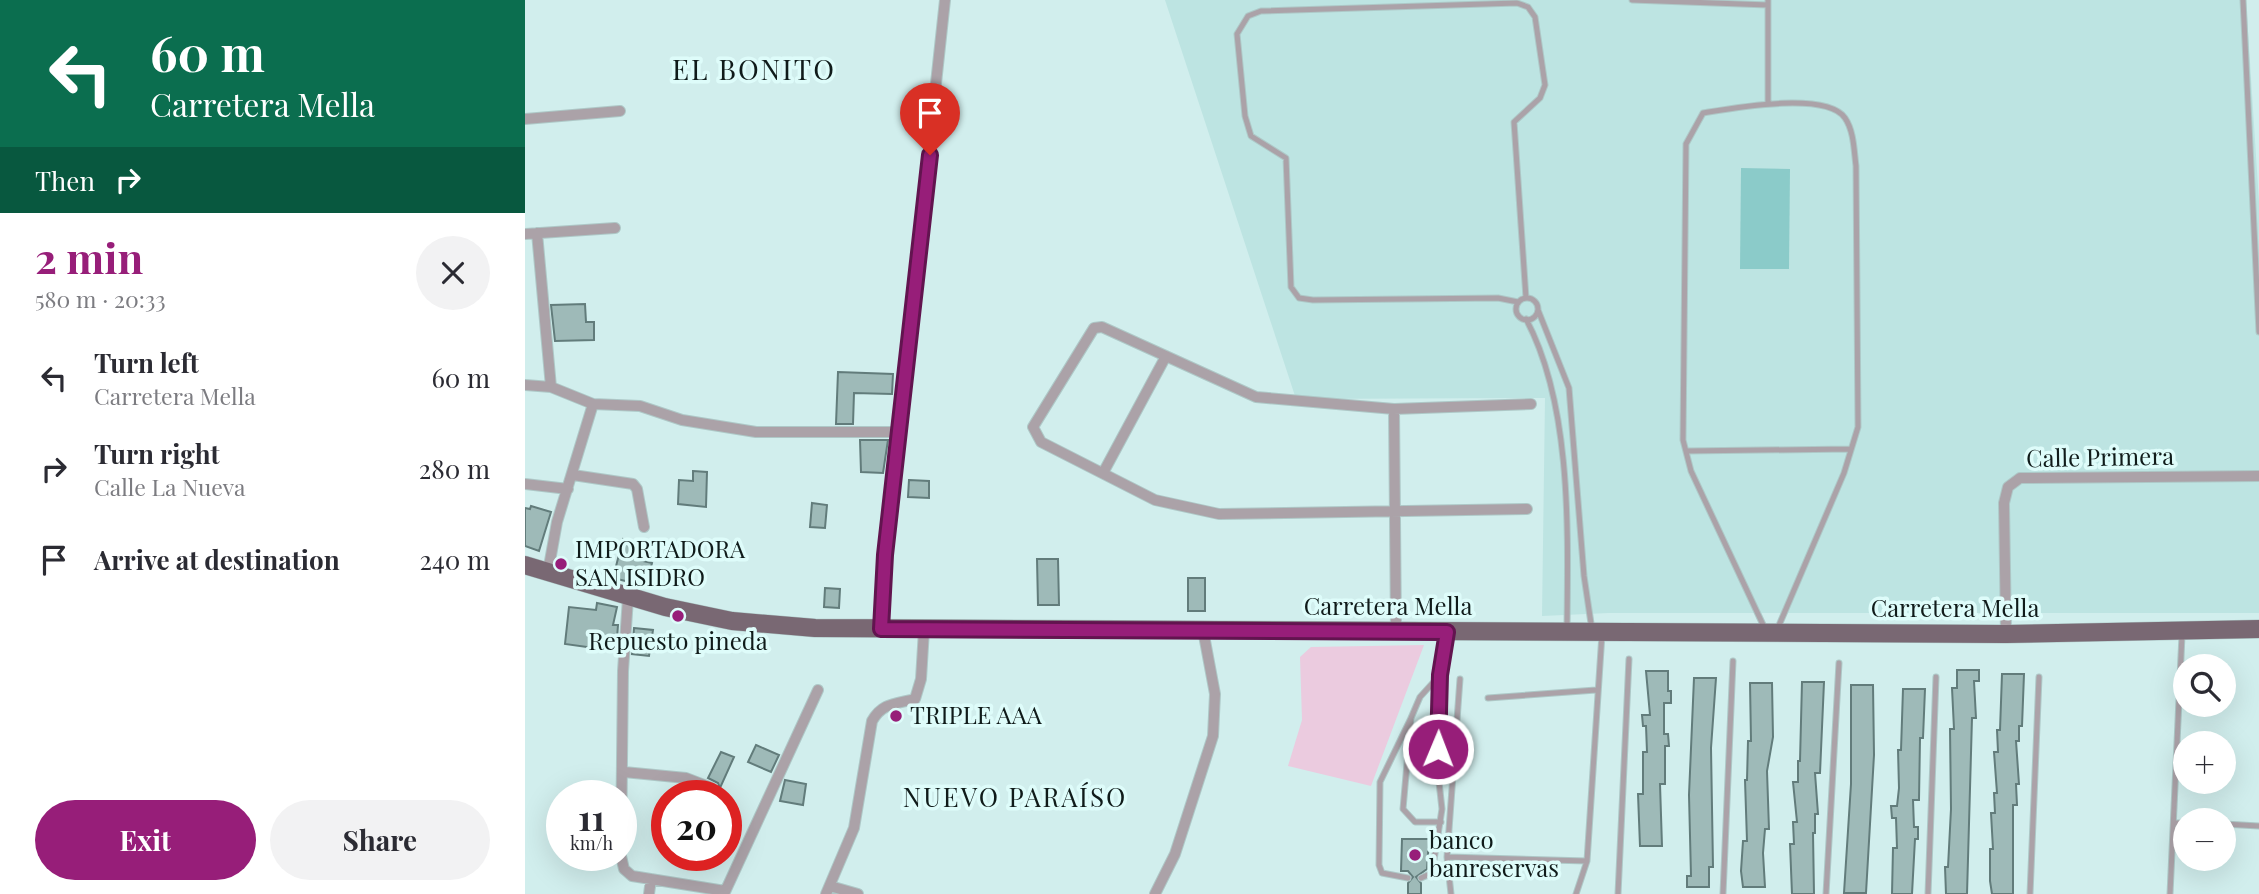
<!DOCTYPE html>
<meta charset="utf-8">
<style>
:root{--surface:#fff;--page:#f2f2f3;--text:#2b2b33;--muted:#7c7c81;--accent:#971e79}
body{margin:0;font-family:"Playfair Display",serif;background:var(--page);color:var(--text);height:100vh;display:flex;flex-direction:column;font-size:26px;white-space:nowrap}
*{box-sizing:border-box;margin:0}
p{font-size:23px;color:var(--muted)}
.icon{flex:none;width:38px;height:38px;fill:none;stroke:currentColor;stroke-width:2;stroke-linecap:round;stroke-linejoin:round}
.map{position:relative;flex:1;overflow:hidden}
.sheet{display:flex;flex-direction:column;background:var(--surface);width:525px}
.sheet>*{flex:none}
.top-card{background:#0b6e4f;color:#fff;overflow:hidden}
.controls{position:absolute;left:1648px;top:654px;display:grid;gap:14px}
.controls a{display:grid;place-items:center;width:63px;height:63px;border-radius:50%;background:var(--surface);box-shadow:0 7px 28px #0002;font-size:35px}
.speed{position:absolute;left:21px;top:780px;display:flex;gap:14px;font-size:35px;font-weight:700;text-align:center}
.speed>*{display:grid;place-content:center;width:91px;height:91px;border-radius:50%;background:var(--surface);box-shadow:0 7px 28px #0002;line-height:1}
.speed small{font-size:18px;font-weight:400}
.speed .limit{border:10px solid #d22;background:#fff;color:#111}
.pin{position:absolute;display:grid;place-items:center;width:60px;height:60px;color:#fff;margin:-72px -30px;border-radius:50% 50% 50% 0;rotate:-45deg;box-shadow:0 0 7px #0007}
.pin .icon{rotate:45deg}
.me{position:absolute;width:77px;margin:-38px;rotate:1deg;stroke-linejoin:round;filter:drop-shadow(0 0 5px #0008)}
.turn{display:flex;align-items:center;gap:24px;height:147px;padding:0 35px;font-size:32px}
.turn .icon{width:91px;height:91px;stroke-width:2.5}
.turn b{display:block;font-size:49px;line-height:60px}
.then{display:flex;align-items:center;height:66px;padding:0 35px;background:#0003;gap:14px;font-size:26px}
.round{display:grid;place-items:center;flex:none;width:74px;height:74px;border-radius:37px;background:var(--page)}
.headline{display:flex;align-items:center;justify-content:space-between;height:119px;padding:0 35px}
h1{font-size:42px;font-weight:700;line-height:52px;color:var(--accent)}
.cta{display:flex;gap:14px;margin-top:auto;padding:14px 35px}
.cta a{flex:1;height:80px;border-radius:42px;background:var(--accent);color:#fff;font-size:28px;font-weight:700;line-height:80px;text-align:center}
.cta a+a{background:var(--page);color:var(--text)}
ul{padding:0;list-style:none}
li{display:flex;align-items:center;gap:21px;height:91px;padding:0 35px}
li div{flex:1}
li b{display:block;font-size:26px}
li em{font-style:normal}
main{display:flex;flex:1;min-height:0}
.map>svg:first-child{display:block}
</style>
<main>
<section class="sheet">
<div class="top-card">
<div class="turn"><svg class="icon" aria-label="left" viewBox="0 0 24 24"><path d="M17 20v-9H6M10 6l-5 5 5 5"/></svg><div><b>60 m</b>Carretera Mella</div></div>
<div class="then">Then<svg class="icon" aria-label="right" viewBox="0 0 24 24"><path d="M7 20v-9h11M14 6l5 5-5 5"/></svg></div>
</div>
<div class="headline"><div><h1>2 min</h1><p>580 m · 20:33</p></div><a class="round"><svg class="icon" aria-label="close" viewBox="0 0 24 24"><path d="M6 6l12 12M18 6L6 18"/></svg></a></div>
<ul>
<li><svg class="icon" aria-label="left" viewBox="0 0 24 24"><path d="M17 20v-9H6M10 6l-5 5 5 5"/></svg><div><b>Turn left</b><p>Carretera Mella</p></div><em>60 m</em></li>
<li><svg class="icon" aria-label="right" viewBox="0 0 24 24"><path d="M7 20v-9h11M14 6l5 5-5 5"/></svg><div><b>Turn right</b><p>Calle La Nueva</p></div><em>280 m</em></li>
<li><svg class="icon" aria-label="arrive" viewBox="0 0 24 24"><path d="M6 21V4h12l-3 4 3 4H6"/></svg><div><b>Arrive at destination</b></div><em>240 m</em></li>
</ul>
<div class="cta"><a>Exit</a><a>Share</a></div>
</section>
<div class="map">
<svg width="1734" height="894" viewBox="0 0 1734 894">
<rect width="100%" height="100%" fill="#d1eeed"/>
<path fill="#bde4e2" d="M 640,0 L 1721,0 L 1734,202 L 1734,613 L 1084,613 L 1017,616 L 1020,398 L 771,399 Z"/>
<path fill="#ebcbdf" d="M 899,645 L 846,786 L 763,766 L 777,720 L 775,657 L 786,647 Z"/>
<path fill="#8bcbc9" d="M 1216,168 L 1265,169 L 1264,269 L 1215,269 Z"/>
<path fill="#9ebab8" stroke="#627c7b" stroke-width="2" d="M 60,304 L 61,322 L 69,322 L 69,340 L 30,341 L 26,305 Z
M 313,372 L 368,374 L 367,394 L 329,393 L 328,424 L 311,424 Z
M 335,440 L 363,440 L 358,473 L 336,472 Z
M 168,471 L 182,472 L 181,507 L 153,504 L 154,480 L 168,481 Z
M 384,480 L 404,481 L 404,498 L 383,497 Z
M 287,503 L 302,505 L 300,528 L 285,527 Z
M 6,506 L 26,512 L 14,551 L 0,546 L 0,508 L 5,509 Z
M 98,539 L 114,543 L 109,559 L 127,563 L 121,586 L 88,578 Z
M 512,559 L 533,559 L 534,605 L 513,605 Z
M 663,578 L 680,578 L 680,611 L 663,611 Z
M 300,588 L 315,589 L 314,608 L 299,607 Z
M 72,603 L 92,607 L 88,625 L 93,625 L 91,651 L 40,644 L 44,607 L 71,610 Z
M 109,628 L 128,630 L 124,656 L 107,654 Z
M 1432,670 L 1454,670 L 1454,681 L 1449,681 L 1451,718 L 1447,718 L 1442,894 L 1421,894 L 1420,867 L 1423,867 L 1426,809 L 1425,729 L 1429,729 L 1427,688 L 1432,688 Z
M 1121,671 L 1143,671 L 1143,691 L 1146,691 L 1146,703 L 1139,703 L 1139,734 L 1143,734 L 1144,746 L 1140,746 L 1140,784 L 1135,784 L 1137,846 L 1115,846 L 1113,794 L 1118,794 L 1118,752 L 1122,752 L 1121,726 L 1118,726 L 1117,715 L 1125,715 Z
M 1477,674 L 1499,674 L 1497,726 L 1494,726 L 1494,741 L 1491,741 L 1494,784 L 1491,784 L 1492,805 L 1488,805 L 1488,894 L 1467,894 L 1465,881 L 1465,849 L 1468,849 L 1466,813 L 1470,813 L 1469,793 L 1472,793 L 1469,752 L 1473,752 L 1472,730 L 1475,730 Z
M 1169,678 L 1191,678 L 1186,748 L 1188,867 L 1184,867 L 1184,887 L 1162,887 L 1162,876 L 1166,876 L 1164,795 Z
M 1277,682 L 1299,682 L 1295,773 L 1290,773 L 1293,814 L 1290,814 L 1290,833 L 1288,833 L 1289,894 L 1267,894 L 1265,844 L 1269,844 L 1268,822 L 1272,822 L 1268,782 L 1273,782 L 1273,761 L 1275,761 Z
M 1225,683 L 1247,683 L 1248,737 L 1242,771 L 1244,829 L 1240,829 L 1238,853 L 1240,887 L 1218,887 L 1216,871 L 1218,841 L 1222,841 L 1220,780 L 1222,780 L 1223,741 L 1226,741 Z
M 1326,685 L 1348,685 L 1349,755 L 1341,893 L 1319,893 L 1326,784 Z
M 1378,689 L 1400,689 L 1398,738 L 1395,738 L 1394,800 L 1388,800 L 1389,827 L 1393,827 L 1393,839 L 1390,839 L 1387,894 L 1367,894 L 1368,848 L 1372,848 L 1371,818 L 1367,818 L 1366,806 L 1372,806 L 1374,788 L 1373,750 L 1376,750 Z
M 231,745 L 254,755 L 246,772 L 223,762 Z
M 196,752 L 209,757 L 195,788 L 193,783 L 183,778 Z
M 260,780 L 281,784 L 278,805 L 255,801 Z
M 877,839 L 904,839 L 902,869 L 891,877 L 896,883 L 896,894 L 883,894 L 883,883 L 888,877 L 883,871 L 876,871 Z"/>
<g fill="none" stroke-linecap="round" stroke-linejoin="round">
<g stroke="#aec8c7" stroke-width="7">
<path id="lane" d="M 1107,0 L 1243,5
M 1718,0 L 1734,332
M 1243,104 L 1243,0
M991 309a11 11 0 1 1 22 0a11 11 0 1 1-22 0Z
M 993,302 L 973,298 L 788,300 L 774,298 L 766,287 L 761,158 L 726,136 L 720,116 L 712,34 L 723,16 L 736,11 L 992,3 L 1003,7 L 1010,17 L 1020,85 L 1015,98 L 989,122 L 1001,298
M 1013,310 L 1044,388 L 1059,576 L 1067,630
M 1001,319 C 1047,405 1043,532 1042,628
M 1161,451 L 1325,449
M 1240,629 L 1166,471 L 1158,440 L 1161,144 L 1178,113 C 1208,108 1301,91 1320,118 C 1329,131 1329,151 1331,166 L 1333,427 L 1319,473 L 1252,630
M 915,675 L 895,697 L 886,718 L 878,809 L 890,822 L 916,822
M 963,698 L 1071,690
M 1650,823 L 1661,823
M 1699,824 L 1734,826
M 922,857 L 1062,861
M 883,878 L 857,873 L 854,865 L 855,782 L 886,718
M 896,878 L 907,873 L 917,809 L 913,773 L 915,675 L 922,634
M 926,894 L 922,857 L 935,679
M 1051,894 L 1062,861 L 1077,634
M 1093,894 L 1104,659
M 1198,894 L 1208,661
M 1301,894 L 1314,663
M 1403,894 L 1411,677
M 1505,894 L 1514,677
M 1645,894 L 1657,635"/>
</g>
<g stroke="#aec8c7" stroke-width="12">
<path id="street" d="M 0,119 L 95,111
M 12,233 L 26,387 L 68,404 L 115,406 L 157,420 L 231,432 L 375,432
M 0,234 L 90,228
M 0,385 L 26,387
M 869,409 L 871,631
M 578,473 L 641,356
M 48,475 L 108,484 L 112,489 L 119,527
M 0,484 L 43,489
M 1002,509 L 694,514 L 630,500 L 516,442 L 508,427 L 569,328 L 577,327 L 731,397 L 869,409 L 1006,404
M 23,572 L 32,522 L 68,404
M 357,629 L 360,555 L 420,0
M 1481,634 L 1479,503 L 1483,487 L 1495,478 L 1734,476
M 99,772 L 161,778 L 187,788
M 96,848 L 98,671 L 103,598
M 96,856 L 99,869 L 107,876 L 200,891
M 305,886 L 333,894
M 124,894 L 126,879
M 199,894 L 293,690
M 301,894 L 329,828 L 347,721 C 357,703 370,704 390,699 L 396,679 L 399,630
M 630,894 L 650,854 L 688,736 L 690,694 L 678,630"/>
</g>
<g stroke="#aec8c7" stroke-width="19">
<path id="primary" d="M 0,565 L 140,607 L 207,621 L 290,628 L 1481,634 L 1734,629"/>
</g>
<use href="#lane" stroke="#aba2a8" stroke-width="5"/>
<use href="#street" stroke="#aba2a8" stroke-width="10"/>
<use href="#primary" stroke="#796873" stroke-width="18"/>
</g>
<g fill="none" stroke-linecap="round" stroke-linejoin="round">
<g stroke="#62144f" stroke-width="18">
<path id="route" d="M 405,155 L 360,555 L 356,629 L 922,632 L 915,675 L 913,749"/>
</g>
<use href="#route" stroke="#971e79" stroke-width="12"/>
</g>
<g fill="#971e79" stroke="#defcfa" stroke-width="2.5">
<circle cx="36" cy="564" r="7"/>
<circle cx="153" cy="616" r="7"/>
<circle cx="371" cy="716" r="7"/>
<circle cx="890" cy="855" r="7"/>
</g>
<g text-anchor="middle" stroke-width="7" stroke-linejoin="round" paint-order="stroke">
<g font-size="24" fill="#101b1a" stroke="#defcfa">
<text transform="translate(1575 458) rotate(-1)" y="8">Calle Primera</text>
<text x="863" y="615">Carretera Mella</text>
<text x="1430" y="617">Carretera Mella</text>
</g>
<g font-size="24" fill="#101b1a" stroke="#defcfa" text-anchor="start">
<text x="50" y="558">IMPORTADORA<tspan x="50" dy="28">SAN ISIDRO</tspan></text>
<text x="153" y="650" text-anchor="middle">Repuesto pineda</text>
<text x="385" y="724">TRIPLE AAA</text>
<text x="904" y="849">banco<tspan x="904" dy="28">banreservas</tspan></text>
</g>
<g font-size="26" letter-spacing="2" fill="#101b1a" stroke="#defcfa">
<text x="490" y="807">NUEVO PARAÍSO</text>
</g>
<g font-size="28" letter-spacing="2" fill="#101b1a" stroke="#defcfa">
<text x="229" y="80">EL BONITO</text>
</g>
</g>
</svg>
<div class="controls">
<a><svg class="icon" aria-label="search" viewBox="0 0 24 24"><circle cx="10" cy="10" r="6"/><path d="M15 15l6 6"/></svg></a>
<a>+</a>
<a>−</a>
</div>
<div class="speed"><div>11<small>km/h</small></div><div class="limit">20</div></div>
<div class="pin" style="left:405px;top:155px;background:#d93025"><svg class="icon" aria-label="arrive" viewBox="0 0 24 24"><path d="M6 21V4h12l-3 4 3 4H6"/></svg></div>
<svg class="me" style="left:913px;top:749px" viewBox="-20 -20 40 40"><circle r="17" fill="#971e79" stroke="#fff" stroke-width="3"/><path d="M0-11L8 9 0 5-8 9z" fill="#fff"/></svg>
</div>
</main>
